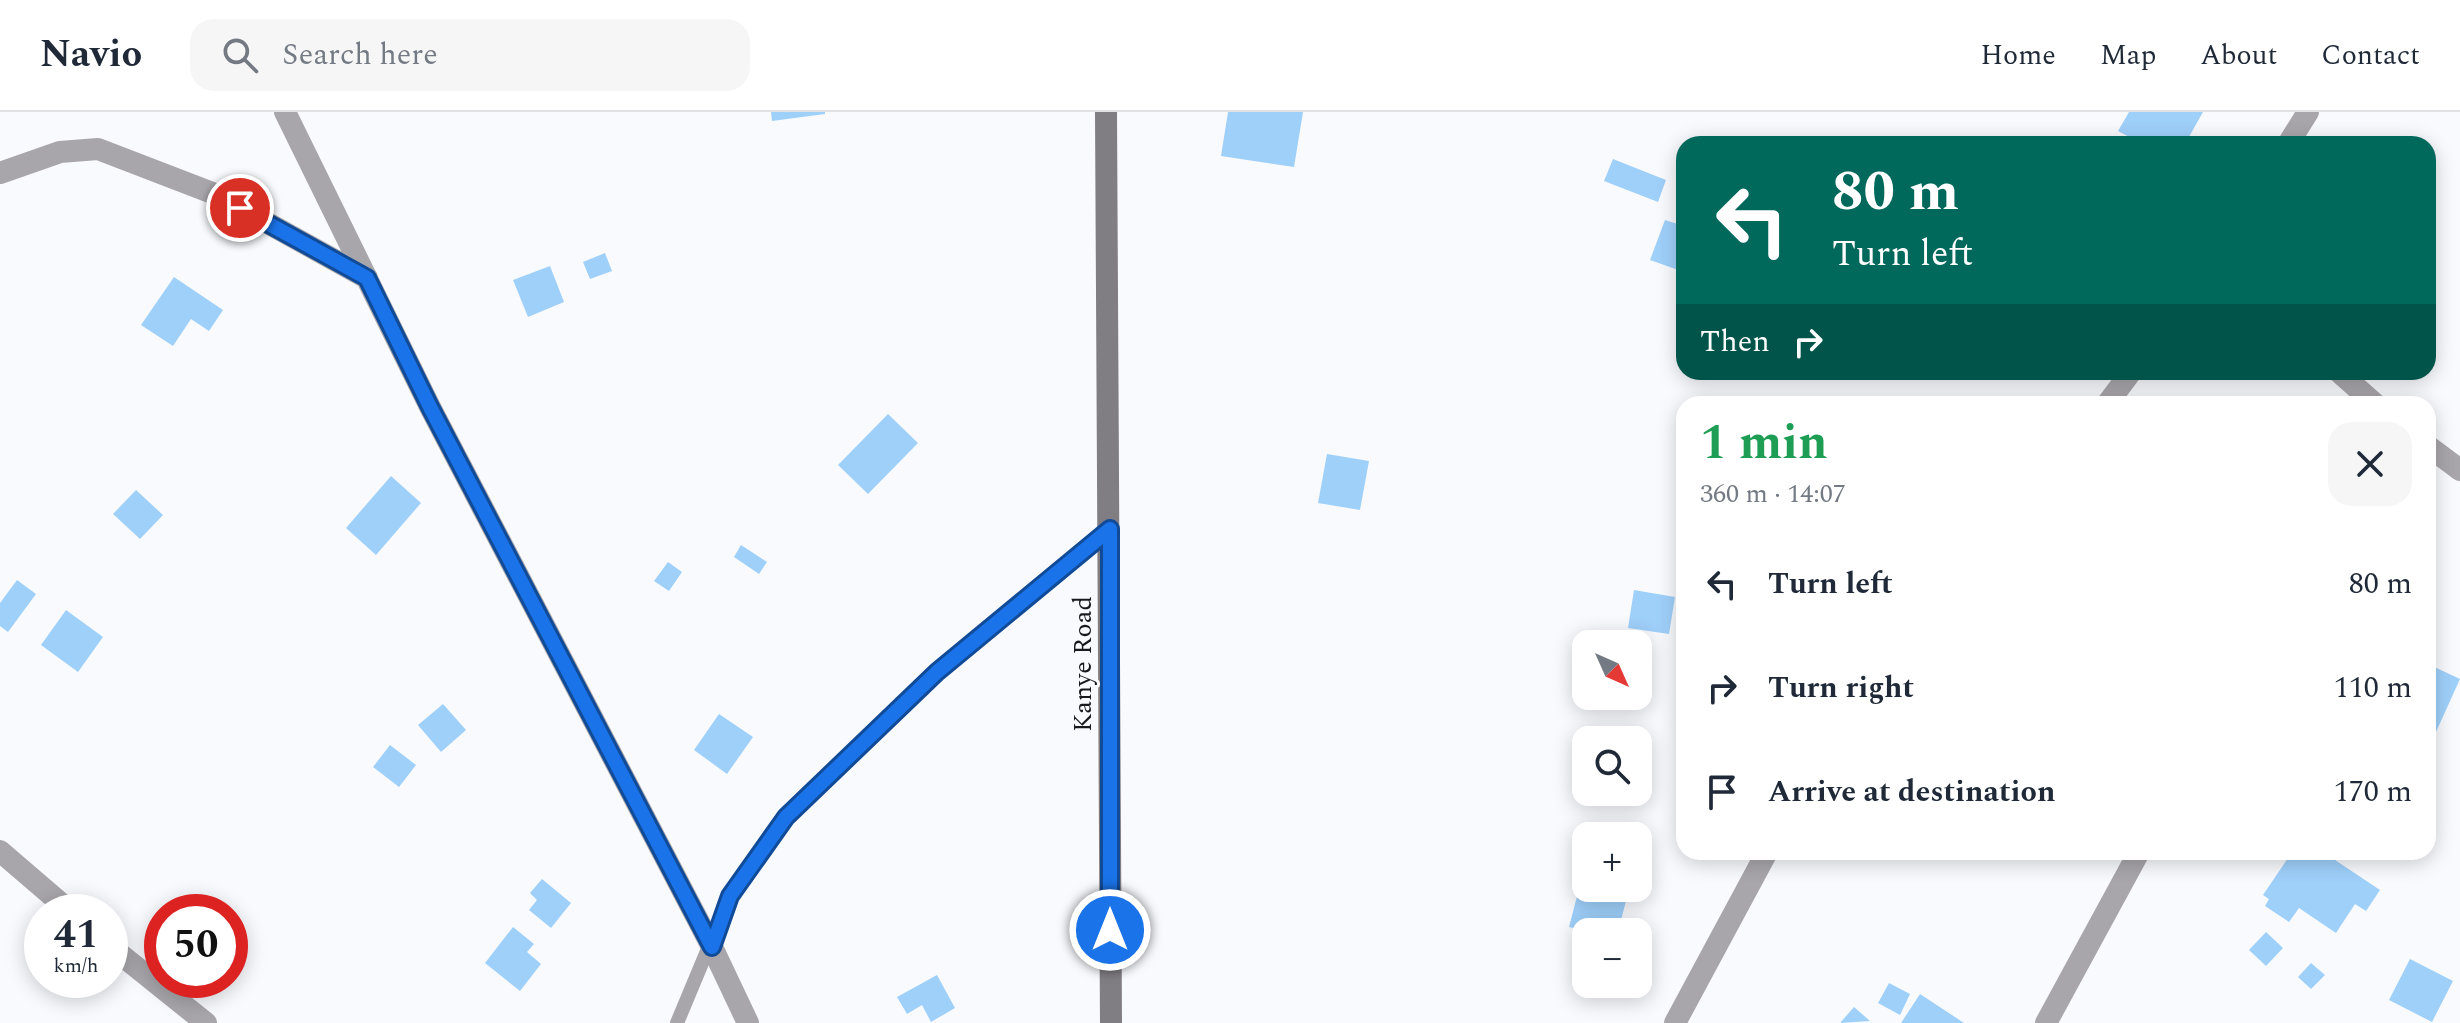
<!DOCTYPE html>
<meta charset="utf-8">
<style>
:root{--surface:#fff;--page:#f6f6f7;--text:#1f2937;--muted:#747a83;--line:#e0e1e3}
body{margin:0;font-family:Spectral,serif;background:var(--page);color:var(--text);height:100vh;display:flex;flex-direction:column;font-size:30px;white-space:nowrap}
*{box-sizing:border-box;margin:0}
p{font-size:26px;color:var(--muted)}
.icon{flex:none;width:44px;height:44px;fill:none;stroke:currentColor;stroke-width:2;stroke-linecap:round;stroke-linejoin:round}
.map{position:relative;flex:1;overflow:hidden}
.side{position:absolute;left:1676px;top:284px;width:760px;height:464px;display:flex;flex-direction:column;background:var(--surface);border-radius:24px;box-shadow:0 4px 20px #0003}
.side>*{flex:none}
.hud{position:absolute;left:1676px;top:24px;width:760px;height:244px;border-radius:24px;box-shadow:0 4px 20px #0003;background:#00695c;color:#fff;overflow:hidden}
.needle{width:52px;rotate:135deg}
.fabs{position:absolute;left:1572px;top:518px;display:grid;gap:16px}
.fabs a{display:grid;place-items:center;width:80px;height:80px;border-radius:16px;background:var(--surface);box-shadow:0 4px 20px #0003;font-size:40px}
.speed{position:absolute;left:24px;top:782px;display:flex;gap:16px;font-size:40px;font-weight:700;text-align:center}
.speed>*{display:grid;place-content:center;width:104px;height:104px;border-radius:50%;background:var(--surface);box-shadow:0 4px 20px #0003;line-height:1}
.speed small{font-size:20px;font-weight:400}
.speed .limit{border:12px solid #d22;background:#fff;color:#111}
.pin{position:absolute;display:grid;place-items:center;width:68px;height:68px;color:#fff;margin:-34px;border:4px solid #fff;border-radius:50%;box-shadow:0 2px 8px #0007}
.me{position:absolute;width:88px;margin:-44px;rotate:0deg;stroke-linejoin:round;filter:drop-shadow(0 0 6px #0008)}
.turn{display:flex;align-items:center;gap:28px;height:168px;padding:0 24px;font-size:36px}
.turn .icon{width:104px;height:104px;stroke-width:2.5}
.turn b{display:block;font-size:56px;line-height:68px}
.then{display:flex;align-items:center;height:76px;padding:0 24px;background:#0003;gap:16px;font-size:30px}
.round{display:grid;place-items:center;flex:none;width:84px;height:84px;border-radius:24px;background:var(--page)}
.headline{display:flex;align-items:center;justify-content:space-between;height:136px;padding:0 24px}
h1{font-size:48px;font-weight:700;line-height:60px;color:#1e9e55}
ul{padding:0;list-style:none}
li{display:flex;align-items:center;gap:24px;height:104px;padding:0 24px}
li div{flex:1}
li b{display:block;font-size:30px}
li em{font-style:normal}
header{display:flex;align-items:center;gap:48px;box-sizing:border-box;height:112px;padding:0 40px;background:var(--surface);border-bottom:2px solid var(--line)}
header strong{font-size:38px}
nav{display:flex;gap:44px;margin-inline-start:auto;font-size:28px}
.search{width:560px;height:72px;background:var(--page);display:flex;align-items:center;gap:20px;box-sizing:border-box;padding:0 28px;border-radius:24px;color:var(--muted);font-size:30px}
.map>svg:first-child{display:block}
</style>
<header>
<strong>Navio</strong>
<div class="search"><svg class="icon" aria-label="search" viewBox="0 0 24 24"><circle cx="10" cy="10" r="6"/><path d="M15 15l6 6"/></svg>Search here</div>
<nav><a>Home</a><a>Map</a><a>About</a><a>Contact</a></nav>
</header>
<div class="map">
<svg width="2460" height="911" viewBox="0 0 2460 911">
<rect width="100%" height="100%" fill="#f9fafe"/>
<path fill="#9fd0fa" d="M 771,0 L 825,0 L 825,2 L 772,9 Z
M 1228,0 L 1303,0 L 1294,55 L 1221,44 Z
M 2129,0 L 2203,0 L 2185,32 L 2136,32 L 2137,29 L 2118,19 Z
M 1613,47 L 1666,68 L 1658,90 L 1604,69 Z
M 1665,108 L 1684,114 L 1684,160 L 1650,148 Z
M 605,141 L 612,159 L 590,167 L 583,150 Z
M 550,154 L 564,190 L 528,205 L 513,168 Z
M 174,165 L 223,198 L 209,219 L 191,207 L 173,234 L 141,213 Z
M 888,302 L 918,331 L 868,382 L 838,353 Z
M 1327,342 L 1369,349 L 1360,398 L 1318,391 Z
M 391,364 L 421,391 L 376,443 L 346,416 Z
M 136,378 L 163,403 L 140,427 L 113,402 Z
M 741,433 L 767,450 L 759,462 L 734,445 Z
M 668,450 L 682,460 L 669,479 L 654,469 Z
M 17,468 L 36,482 L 8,520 L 0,514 L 0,491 Z
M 1634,478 L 1675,485 L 1669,522 L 1628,516 Z
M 66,498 L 103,525 L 78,560 L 41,533 Z
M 1638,539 L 1650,542 L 1647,558 L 1638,556 Z
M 2428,552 L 2460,567 L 2436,620 L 2428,616 Z
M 443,592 L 466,618 L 441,640 L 418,613 Z
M 719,602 L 753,625 L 727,662 L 694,638 Z
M 390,633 L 416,653 L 399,675 L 373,655 Z
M 2292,740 L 2323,740 L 2380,778 L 2366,799 L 2355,792 L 2336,821 L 2299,796 L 2289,810 L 2265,794 L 2269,787 L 2263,783 Z
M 542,767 L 571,791 L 551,816 L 529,798 L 537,788 L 530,781 Z
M 1580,773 L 1627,785 L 1618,820 L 1589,820 L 1569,815 Z
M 513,815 L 534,832 L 527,840 L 541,852 L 520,879 L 485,851 Z
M 2266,820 L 2283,836 L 2266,854 L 2249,838 Z
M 2410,847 L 2453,869 L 2432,910 L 2389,888 Z
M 2311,851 L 2325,863 L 2311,877 L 2298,865 Z
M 937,863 L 955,896 L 931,910 L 922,893 L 907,902 L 897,885 Z
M 1889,871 L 1910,882 L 1900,903 L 1878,891 Z
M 1920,882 L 1964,911 L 1901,911 Z
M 1854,895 L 1870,909 L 1840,911 Z"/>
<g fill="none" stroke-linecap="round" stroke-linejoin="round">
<path stroke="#a8a6aa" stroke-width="14" d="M 677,911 L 730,784 L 786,705 L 937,560 L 1110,417"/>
<path stroke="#a8a6aa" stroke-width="22" d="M 285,0 L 430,295 L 712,835 L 748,911
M 2288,32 L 2308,0
M 0,61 L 60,40 L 98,37 L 215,82 L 367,166
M 2339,260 L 2375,292
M 2107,292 L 2131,260
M 2428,334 L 2460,358
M 0,739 L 71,800
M 110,834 L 206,911
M 1675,911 L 1767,740
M 2046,911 L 2139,740"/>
<path stroke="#807e83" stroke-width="22" d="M 1106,0 L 1111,911"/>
</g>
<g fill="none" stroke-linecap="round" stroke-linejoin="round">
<g stroke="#114b97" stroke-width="20">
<path id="route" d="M 240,96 L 367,166 L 430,295 L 712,835 L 730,784 L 786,705 L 937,560 L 1110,417 L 1110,818"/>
</g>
<use href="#route" stroke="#1a73e8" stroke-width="14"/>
</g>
<g text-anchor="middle" stroke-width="6" stroke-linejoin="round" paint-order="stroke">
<g font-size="26" fill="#18191c" stroke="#f9fafe">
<text transform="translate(1082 552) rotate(-90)" y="9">Kanye Road</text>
</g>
</g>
</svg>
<div class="fabs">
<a><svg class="needle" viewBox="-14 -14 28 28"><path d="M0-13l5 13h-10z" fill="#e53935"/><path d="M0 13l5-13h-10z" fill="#747a83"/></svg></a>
<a><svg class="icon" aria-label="search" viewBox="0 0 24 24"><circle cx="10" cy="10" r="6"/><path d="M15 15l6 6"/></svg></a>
<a>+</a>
<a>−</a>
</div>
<div class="speed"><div>41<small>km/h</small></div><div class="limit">50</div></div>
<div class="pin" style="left:240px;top:96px;background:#d93025"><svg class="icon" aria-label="arrive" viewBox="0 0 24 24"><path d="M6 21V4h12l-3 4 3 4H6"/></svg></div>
<svg class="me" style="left:1110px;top:818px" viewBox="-20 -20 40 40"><circle r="17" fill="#1a73e8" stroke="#fff" stroke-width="3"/><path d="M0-11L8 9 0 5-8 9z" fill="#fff"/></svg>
<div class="hud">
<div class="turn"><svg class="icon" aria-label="left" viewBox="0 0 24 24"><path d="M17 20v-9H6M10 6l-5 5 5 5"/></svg><div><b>80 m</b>Turn left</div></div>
<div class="then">Then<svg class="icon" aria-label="right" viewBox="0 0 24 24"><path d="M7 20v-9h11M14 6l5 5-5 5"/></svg></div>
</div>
<section class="side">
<div class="headline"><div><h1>1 min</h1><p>360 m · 14:07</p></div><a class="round"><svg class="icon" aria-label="close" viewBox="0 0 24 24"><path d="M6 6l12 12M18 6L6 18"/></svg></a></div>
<ul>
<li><svg class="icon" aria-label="left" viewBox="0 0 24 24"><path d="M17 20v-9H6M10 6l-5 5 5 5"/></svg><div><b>Turn left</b></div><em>80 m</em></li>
<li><svg class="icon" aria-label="right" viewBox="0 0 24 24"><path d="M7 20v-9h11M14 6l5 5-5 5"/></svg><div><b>Turn right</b></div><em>110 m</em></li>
<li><svg class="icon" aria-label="arrive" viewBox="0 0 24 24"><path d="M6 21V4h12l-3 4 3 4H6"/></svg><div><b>Arrive at destination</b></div><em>170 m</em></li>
</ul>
</section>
</div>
